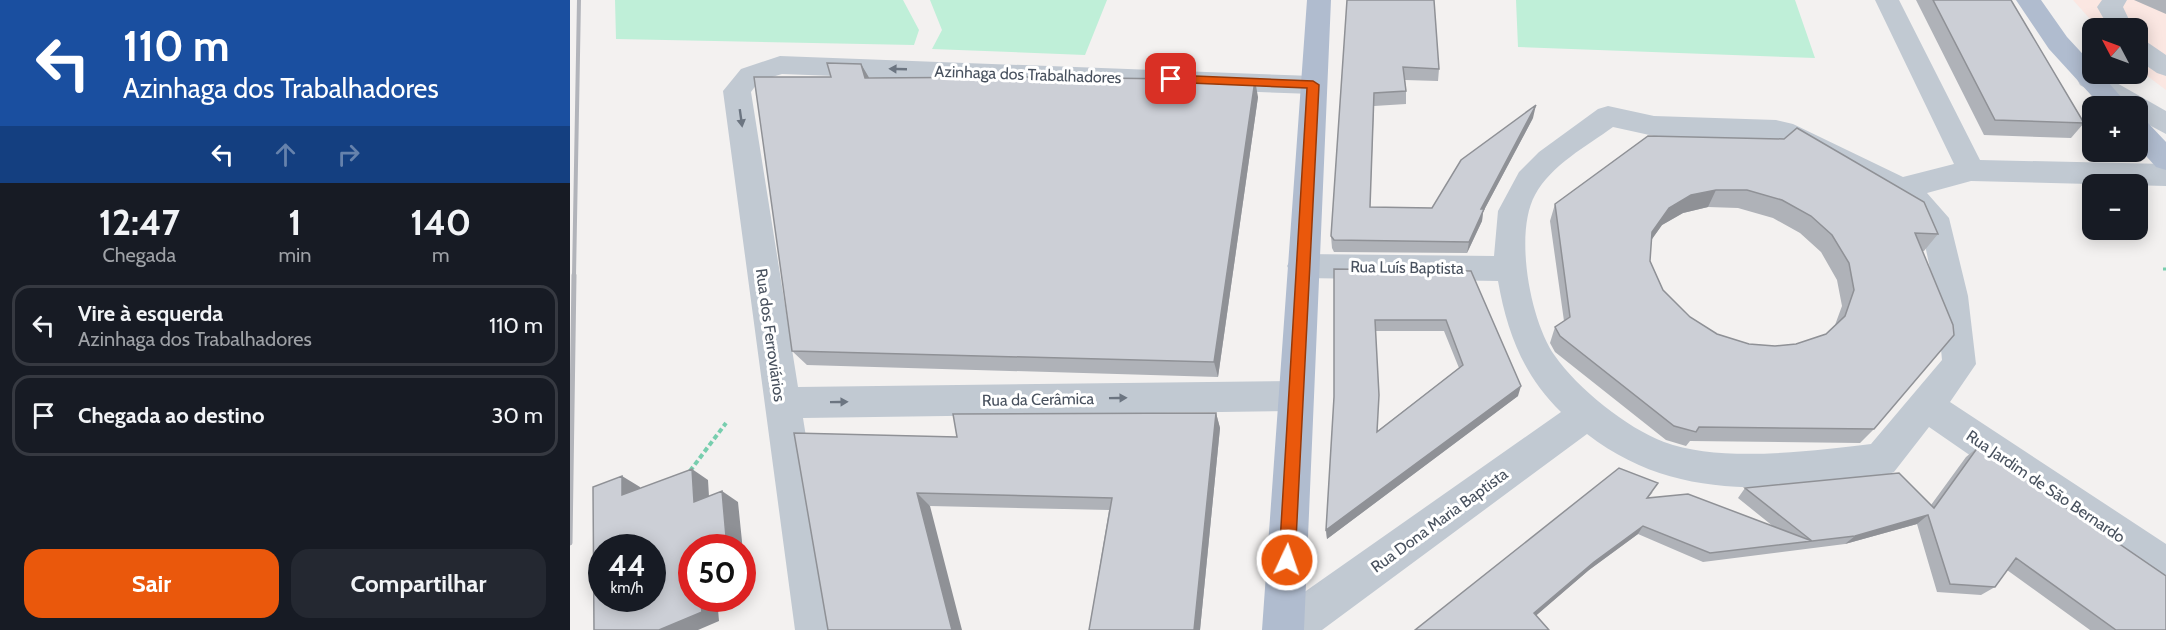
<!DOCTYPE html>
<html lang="pt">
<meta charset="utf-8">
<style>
:root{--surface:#171b24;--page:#242831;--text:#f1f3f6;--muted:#9ea1a6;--line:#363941;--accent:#ea580c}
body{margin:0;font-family:Cabin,sans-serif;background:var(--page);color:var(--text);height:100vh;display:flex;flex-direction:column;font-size:22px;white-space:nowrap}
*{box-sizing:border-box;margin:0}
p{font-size:20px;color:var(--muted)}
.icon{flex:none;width:33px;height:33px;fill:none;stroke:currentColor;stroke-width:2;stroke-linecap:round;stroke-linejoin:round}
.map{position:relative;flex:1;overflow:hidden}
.side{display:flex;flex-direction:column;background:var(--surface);width:570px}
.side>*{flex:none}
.top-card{background:#1a4fa0;color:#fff;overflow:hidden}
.needle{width:39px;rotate:311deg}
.controls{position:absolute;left:1512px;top:18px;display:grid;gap:12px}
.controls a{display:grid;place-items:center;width:66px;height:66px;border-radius:12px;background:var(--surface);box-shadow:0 3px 15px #0003;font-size:30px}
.speed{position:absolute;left:18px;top:534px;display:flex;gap:12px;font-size:30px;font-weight:700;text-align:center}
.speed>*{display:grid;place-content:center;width:78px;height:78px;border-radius:50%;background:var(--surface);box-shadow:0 3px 15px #0003;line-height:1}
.speed small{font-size:15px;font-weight:400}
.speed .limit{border:9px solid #d22;background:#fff;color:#111}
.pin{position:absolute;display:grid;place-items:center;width:51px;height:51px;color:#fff;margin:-26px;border-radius:12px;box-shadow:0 3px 9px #0006}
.me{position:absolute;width:66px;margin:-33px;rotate:3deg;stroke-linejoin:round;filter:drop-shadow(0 0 4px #0008)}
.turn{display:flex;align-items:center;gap:21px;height:126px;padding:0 24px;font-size:27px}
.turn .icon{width:78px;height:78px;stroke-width:2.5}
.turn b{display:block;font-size:42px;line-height:51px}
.lanes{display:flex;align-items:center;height:57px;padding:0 24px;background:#0003;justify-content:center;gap:30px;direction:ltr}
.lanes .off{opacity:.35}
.eta{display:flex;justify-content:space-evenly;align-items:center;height:102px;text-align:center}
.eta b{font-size:36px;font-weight:800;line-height:42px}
.primary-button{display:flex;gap:12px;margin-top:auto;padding:12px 24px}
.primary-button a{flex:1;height:69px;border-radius:18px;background:var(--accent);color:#fff;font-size:24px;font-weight:800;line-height:69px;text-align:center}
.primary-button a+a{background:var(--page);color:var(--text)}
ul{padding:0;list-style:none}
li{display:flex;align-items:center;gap:18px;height:81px;margin:0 12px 9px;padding:0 12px;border:3px solid var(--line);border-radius:18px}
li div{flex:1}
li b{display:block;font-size:22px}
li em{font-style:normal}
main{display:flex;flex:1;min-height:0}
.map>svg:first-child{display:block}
</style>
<main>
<section class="side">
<div class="top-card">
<div class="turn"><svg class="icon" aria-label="left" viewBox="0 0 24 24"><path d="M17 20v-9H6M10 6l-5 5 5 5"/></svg><div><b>110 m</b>Azinhaga dos Trabalhadores</div></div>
<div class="lanes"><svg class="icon" aria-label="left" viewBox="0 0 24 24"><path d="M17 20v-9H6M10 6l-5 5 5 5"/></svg><svg class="icon off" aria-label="ahead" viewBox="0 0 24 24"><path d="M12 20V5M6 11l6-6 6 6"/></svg><svg class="icon off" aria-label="right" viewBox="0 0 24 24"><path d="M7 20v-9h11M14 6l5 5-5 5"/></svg></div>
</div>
<div class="eta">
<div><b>12:47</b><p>Chegada</p></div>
<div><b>1</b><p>min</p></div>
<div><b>140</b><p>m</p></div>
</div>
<ul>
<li><svg class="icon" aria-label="left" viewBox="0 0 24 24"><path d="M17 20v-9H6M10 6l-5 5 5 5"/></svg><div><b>Vire à esquerda</b><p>Azinhaga dos Trabalhadores</p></div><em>110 m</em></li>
<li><svg class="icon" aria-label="arrive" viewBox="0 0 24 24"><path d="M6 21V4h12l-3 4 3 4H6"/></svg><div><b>Chegada ao destino</b></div><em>30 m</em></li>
</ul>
<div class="primary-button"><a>Sair</a><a>Compartilhar</a></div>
</section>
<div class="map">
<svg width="1596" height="630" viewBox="0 0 1596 630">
<rect width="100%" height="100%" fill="#f3f1f0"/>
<path fill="#fbe7e2" d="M 1503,0 L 1596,0 L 1596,90 L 1568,69 L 1568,28 L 1528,28 Z"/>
<path fill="#bfefd8" d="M 45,0 L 333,0 L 349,30 L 344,45 L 46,39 Z
M 360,0 L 537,0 L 515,55 L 362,49 L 372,30 Z
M 946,0 L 1225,0 L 1245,58 L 948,47 Z"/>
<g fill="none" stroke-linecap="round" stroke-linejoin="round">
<path stroke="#77ceae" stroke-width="3" stroke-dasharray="4 2" stroke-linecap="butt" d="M 1593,269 L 1596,269"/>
<path stroke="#77ceae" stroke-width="4" stroke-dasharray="5 3" stroke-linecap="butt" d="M 120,471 L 156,423"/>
<path fill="#c1c9d2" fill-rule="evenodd" d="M 1305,0 L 1329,0 L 1410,160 L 1596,164 L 1596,186 L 1401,181 L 1357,193 L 1379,218 L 1398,296 L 1406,364 L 1380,402 L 1596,544 L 1596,586 L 1582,581 L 1359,427 L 1324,472 L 1311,477 C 1206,490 1106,503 1017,434 L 752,630 L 701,630 L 707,615 L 733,593 L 991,412 C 953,375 937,332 928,281 L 733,278 L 722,275 L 717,266 L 722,257 L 733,254 L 924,256 L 928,211 L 949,172 L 969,152 L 1028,109 L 1038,106 L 1084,116 L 1206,120 L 1223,124 L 1333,177 L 1384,164 ZM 1043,127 L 1084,136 L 1215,142 L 1319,197 L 1350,222 L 1366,296 L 1372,360 L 1301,444 C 1243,451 1149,463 1094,442 C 1057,428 1007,388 985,356 C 960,321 944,233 965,195 C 981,165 1017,146 1043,127 Z
M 1532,0 L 1557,0 L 1553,7 L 1563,28 L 1539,28 L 1527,7 Z
M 1568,40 L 1577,42 L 1596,55 L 1596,76 L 1587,73 L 1568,60 Z
M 210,56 L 743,76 L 753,79 L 757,85 L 753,91 L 743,94 L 212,74 L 189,81 L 181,92 L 228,387 L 726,381 L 738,385 L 744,396 L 738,407 L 726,411 L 233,418 L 267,630 L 225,630 L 153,91 L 171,69 Z
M 1520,70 L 1522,74 L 1531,74 L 1596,111 L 1596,134 L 1568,119 L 1568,106 L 1546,106 L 1510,85 L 1507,79 L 1510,73 Z"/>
<path fill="#b0bccf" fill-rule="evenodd" d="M 737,0 L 761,0 L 734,630 L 692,630 Z
M 1446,0 L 1471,0 L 1497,37 L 1522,64 L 1522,74 L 1531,74 L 1559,106 L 1531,106 L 1479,49 Z
M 1568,120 L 1578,123 L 1596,142 L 1596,170 L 1586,167 L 1568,147 Z"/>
<path stroke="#b2b4ba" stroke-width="4" d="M 4,276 L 9,0"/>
<path stroke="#b2b4ba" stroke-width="5" d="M 0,543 L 4,275"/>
</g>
<path fill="#afb2b8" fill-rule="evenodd" d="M 777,0 L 869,69 L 868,81 L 835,80 L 836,91 L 836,104 L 804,106 L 800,207 L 862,208 L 963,118 L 913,212 L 912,221 L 897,253 L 764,252 L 762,248 L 761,236 Z
M 1346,0 L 1441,0 L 1514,123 L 1501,138 L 1414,135 Z
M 1564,0 L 1596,0 L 1596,14 Z
M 291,64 L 299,78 L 688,97 L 648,377 L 237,365 L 222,351 L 261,77 Z
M 1078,136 L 1368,234 L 1354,251 L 1353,251 L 1304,429 L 1290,443 L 1120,441 L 1116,446 L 1096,440 L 985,352 L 980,343 L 985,327 L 994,321 L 980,221 L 985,204 ZM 1138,207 L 1168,208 L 1203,218 L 1230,233 L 1251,252 L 1267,280 L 1272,306 L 1265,325 L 1256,334 L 1226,344 L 1205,346 L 1179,344 L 1147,334 L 1120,317 L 1093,290 L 1080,261 L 1081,240 L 1092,225 L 1113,213 Z
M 764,269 L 901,271 L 948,396 L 757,539 L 756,530 L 764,397 ZM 806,331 L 874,331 L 889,368 L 807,431 Z
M 646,413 L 650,428 L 630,630 L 519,630 L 539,510 L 360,506 L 224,433 L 387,437 Z
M 1408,447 L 1596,630 L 1520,630 L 1437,570 L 1425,587 L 1411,595 L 1367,592 L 1347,524 L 1275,544 L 1133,562 L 1068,534 L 1019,570 L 966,615 L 845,630 L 1083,492 L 1078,498 L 1204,527 L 1168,498 L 1175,488 L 1361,505 L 1396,457 Z"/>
<path fill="#8f9196" d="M 291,64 L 301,81 L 295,78 Z
M 685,80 L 688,97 L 648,377 L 644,362 Z
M 966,105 L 963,118 L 913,212 L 912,221 L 897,253 L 899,242 L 911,209 Z
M 1146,190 L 1138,207 L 1113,213 L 1092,225 L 1075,249 L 1082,232 L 1099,208 L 1121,195 Z
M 951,386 L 948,396 L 757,539 L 756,530 Z
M 646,413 L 650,428 L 630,630 L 624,630 Z
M 122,469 L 138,480 L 140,513 L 124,502 Z
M 52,476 L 70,487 L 71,506 L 52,495 Z
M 152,491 L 168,502 L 175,571 L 172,573 L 172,548 L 157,548 Z
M 347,493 L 360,506 L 392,630 L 382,630 Z
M 1358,515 L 1347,524 L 1275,544 L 1285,536 Z
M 1073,526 L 1068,534 L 1019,570 L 961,620 L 964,613 L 1024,562 Z
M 130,598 L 147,598 L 149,621 L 128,630 L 89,630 Z"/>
<path fill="#cccfd6" stroke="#8f9196" stroke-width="1.5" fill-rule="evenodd" d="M 777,0 L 864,0 L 869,69 L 833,67 L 836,91 L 804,93 L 800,207 L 862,208 L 891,160 L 966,105 L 911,209 L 914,209 L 899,242 L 764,240 L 761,236 Z
M 1363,0 L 1441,0 L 1514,123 L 1425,120 Z
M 257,63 L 291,64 L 295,78 L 453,77 L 685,80 L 644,362 L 222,351 L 184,77 L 261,77 Z
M 1227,128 L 1354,202 L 1368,234 L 1345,233 L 1383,325 L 1384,335 L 1304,429 L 1129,427 L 1126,432 L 1104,426 L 990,336 L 985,327 L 1000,317 L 985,204 L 1078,136 L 1214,139 ZM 1146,190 L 1177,190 L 1212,200 L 1241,216 L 1262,235 L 1279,263 L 1284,290 L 1275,316 L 1256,334 L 1226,344 L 1205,346 L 1179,344 L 1147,334 L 1120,317 L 1093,290 L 1080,261 L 1082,232 L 1099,208 L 1121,195 Z
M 764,269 L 901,271 L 951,386 L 756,530 L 764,397 ZM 805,320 L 876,320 L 893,365 L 807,432 L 809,395 Z
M 646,413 L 624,630 L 519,630 L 542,498 L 347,493 L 382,630 L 258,630 L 224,433 L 387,437 L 383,414 Z
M 1408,447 L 1596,576 L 1596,630 L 1546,630 L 1446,558 L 1425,587 L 1380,584 L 1358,515 L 1285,536 L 1140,553 L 1073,526 L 1024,562 L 964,613 L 979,630 L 845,630 L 1049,468 L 1088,483 L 1077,498 L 1118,494 L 1242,541 L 1175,488 L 1329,473 L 1364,508 Z
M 122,469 L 124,502 L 152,491 L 157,548 L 122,548 L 122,598 L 130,598 L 132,612 L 89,630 L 24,630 L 23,487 L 52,476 L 52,495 ZM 32,548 L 82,548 L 82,598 L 32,598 Z"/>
<defs><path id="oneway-solid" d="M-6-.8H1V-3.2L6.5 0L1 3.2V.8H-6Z" transform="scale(1.5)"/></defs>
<g fill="#6c7581">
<use href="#oneway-solid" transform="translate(328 69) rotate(-178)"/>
<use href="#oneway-solid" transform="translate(171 118) rotate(82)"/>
<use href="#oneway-solid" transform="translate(548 398) rotate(-1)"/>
<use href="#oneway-solid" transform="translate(269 402) rotate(-1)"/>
</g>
<path fill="#ea580c" stroke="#983908" stroke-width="1.5" d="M 601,75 L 743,81 L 749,85 L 725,560 L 723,565 L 717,568 L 711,565 L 709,560 L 737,88 L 597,82 L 597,77 Z"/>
<g text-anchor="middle" stroke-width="6" stroke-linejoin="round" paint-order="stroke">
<g font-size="16" fill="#48515e" stroke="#fff">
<text transform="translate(458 74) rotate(2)" y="6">Azinhaga dos Trabalhadores</text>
<text transform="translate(837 267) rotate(1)" y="6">Rua Luís Baptista</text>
<text transform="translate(201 335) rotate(82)" y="6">Rua dos Ferroviários</text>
<text transform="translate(468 399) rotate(-1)" y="6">Rua da Cerâmica</text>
<text transform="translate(1476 486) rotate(34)" y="6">Rua Jardim de São Bernardo</text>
<text transform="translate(869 520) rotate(-36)" y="6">Rua Dona Maria Baptista</text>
</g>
</g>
</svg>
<div class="controls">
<a><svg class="needle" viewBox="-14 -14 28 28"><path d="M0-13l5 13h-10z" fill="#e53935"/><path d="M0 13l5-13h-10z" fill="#9ea1a6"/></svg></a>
<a>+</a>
<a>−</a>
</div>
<div class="speed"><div>44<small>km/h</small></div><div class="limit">50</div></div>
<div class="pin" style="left:601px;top:79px;background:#d93025"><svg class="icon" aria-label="arrive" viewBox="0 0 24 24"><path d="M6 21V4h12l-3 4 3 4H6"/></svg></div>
<svg class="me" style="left:717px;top:560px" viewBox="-20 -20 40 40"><circle r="17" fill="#ea580c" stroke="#fff" stroke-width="3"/><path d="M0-11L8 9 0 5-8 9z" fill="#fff"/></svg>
</div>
</main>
